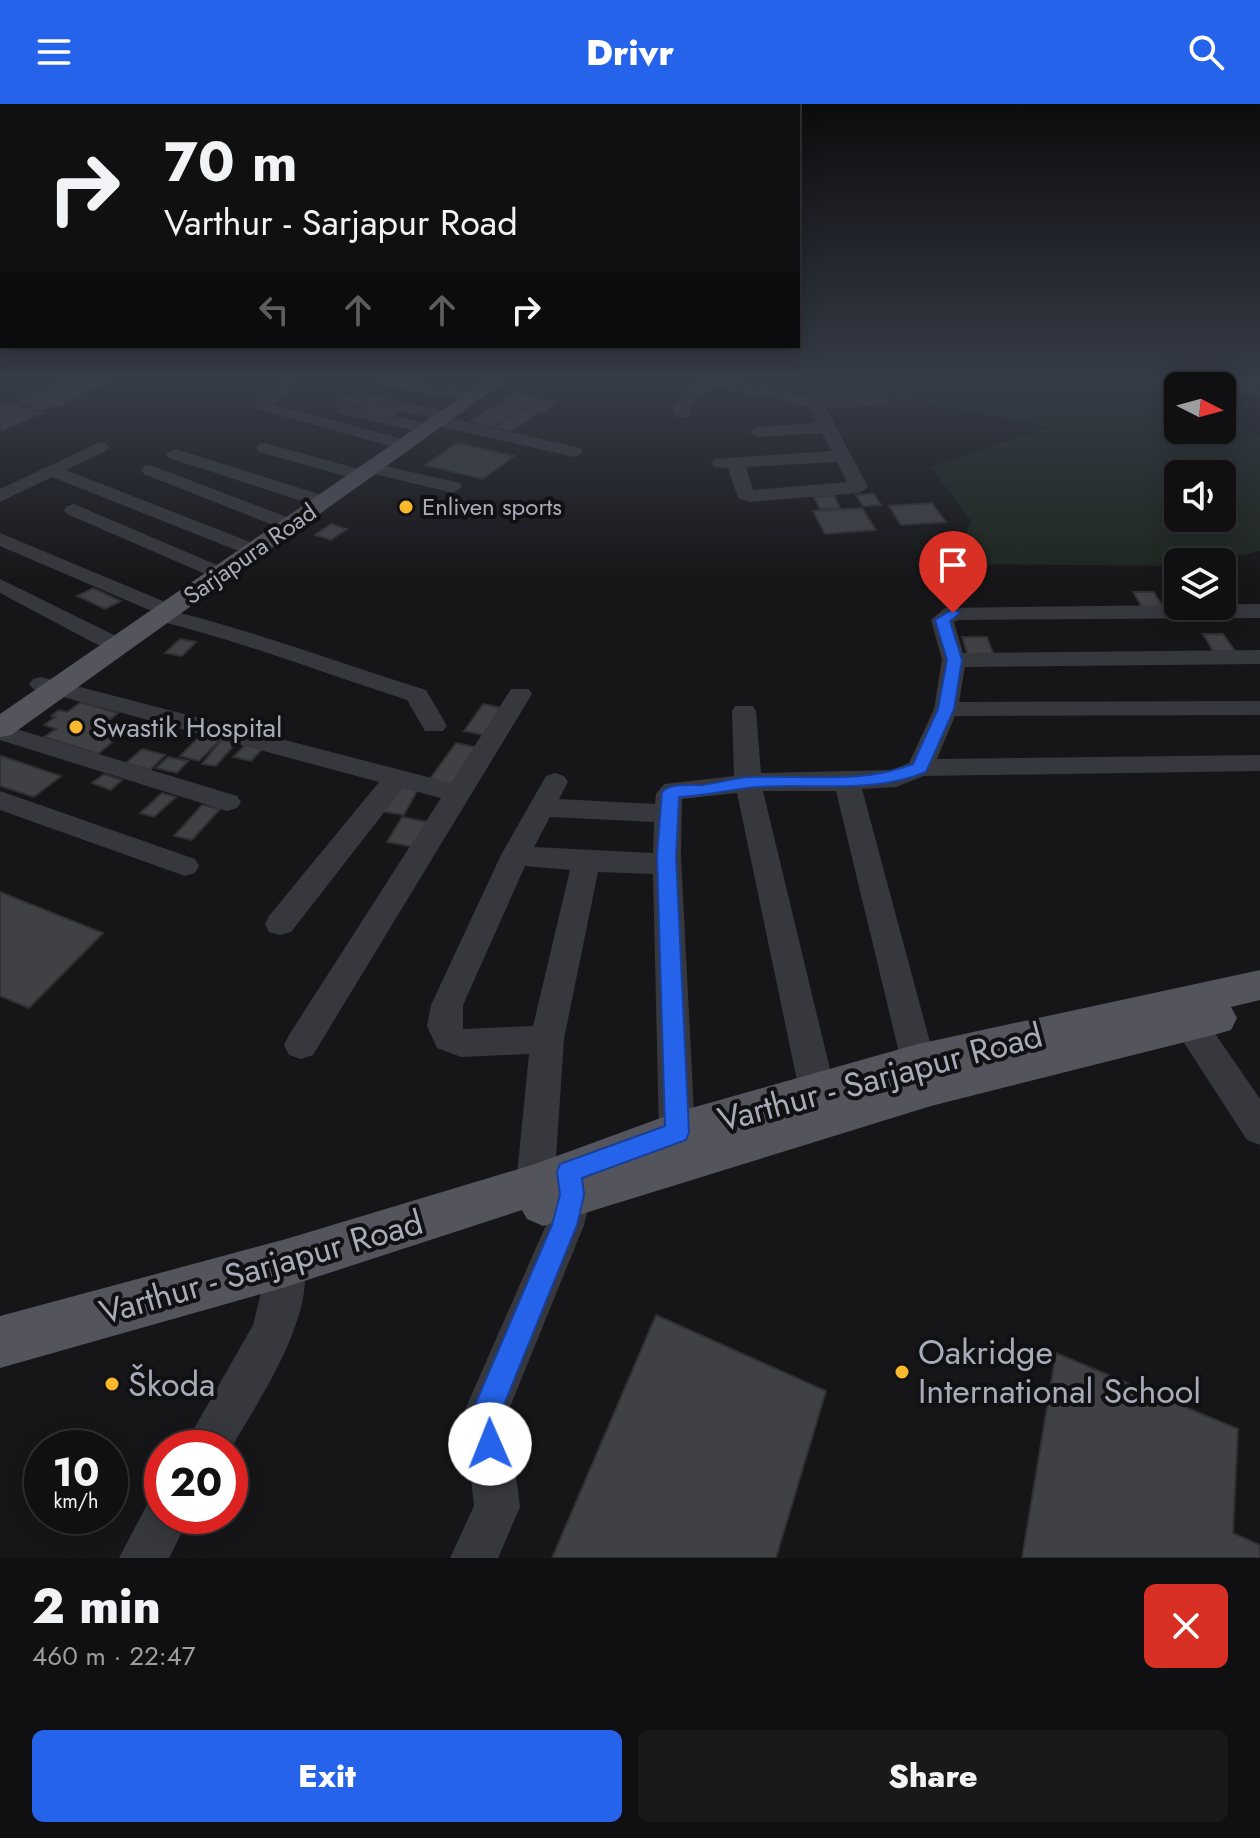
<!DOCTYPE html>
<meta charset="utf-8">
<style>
:root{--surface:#101012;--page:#19191b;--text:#f1f3f6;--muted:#9c9d9f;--line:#303032;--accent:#2563eb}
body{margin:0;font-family:Jost,sans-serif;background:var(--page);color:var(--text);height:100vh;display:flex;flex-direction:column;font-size:30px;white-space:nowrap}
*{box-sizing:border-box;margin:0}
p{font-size:26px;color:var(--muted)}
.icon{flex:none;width:44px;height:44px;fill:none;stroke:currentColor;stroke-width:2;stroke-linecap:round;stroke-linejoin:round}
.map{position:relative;height:1454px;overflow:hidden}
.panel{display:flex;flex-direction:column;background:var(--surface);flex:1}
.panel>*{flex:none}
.hud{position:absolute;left:0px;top:0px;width:800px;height:244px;box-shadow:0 4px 20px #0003,0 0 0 2px var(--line);background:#101012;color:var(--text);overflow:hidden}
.needle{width:52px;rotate:96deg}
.fabs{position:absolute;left:1164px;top:268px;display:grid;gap:16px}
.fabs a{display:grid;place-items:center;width:72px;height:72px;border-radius:12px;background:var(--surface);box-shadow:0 4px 20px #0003,0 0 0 2px var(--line);font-size:40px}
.speed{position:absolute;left:24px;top:1326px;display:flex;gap:16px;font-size:40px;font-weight:700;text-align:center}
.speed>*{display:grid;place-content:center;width:104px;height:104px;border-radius:50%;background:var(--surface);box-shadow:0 4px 20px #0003,0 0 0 2px var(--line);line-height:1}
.speed small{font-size:20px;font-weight:400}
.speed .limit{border:12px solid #d22;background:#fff;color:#111}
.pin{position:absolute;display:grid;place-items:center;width:68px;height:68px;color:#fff;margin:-82px -34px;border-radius:50% 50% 50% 0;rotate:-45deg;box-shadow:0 0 8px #0007}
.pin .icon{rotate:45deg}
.me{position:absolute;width:88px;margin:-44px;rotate:359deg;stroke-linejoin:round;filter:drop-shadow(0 0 6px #0008)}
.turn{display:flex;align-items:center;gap:28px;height:168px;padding:0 32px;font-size:36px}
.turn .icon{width:104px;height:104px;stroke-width:2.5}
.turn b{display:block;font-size:56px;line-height:68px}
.lanes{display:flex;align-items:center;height:76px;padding:0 32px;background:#0003;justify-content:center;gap:40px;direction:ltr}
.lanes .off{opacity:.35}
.round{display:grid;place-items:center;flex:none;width:84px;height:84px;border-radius:12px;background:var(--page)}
.headline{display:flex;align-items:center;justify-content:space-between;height:136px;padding:0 32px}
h1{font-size:48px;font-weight:800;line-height:60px}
.primary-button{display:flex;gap:16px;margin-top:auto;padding:16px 32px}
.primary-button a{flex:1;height:92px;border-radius:12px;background:var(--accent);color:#fff;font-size:32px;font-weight:800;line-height:92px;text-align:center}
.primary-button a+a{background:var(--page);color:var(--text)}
header{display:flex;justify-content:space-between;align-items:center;height:104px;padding:0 32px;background:var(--accent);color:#fff;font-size:36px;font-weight:800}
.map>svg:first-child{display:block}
</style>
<header><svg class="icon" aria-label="menu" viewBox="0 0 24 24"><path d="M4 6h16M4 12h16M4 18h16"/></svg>Drivr<svg class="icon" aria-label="search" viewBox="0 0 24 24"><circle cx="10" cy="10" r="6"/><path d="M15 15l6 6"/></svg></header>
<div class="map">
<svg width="1260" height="1454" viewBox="0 0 1260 1454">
<rect width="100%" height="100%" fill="#161618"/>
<path fill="#1e261f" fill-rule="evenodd" d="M 803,275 L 1170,275 L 1181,282 L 1178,282 L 1178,326 L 1222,326 L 1222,309 L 1260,333 L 1260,447 L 1208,458 L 1178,458 L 1178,462 L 955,460 L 971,417 L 931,363 L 1049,323 ZM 1178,370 L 1222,370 L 1222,414 L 1178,414 Z"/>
<path fill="#404145" stroke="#303034" stroke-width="2" d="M 74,275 L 116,275 L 111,277 L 116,278 L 89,285 L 80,283 L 89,279 L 64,279 Z
M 1214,275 L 1246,275 L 1260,284 L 1260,289 L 1236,290 Z
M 64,279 L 73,281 L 69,283 L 89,285 L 79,290 L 85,292 L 64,297 L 70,299 L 60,303 L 54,301 L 41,306 L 32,304 L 41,300 L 16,300 L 28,294 L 21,293 L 31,289 L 36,290 L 42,287 L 37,286 L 47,282 L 53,284 Z
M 515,289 L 558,298 L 542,309 L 498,300 Z
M 368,298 L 402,305 L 392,312 L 358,305 Z
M 7,300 L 18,301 L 42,309 L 0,328 L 0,303 Z
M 497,300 L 519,305 L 492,323 L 470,317 Z
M 522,305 L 538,309 L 511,327 L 495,323 Z
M 457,339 L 514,352 L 483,375 L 425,361 Z
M 874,390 L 881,401 L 863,402 L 856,391 Z
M 834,391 L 840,404 L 820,405 L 814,393 Z
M 932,399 L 946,418 L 901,421 L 889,402 Z
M 862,404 L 876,426 L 825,430 L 813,407 Z
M 331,420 L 347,425 L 331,436 L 315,431 Z
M 93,484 L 121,497 L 105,505 L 77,492 Z
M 1133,488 L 1154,488 L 1164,505 L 1143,505 Z
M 1203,530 L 1223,530 L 1235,547 L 1213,547 Z
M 962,533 L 987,533 L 994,552 L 968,552 Z
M 180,535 L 196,538 L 182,552 L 165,549 Z
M 81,598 L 118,609 L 95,628 L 116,635 L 98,650 L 44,633 L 56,625 L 44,621 L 55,613 L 51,612 L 59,606 L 67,608 Z
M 483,600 L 507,605 L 488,632 L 464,627 Z
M 202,630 L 221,635 L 199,657 L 180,652 Z
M 221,636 L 236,639 L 216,662 L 202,660 Z
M 456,639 L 480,644 L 454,681 L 429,676 Z
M 245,641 L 262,645 L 251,657 L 233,653 Z
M 142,645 L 165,651 L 150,666 L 126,659 Z
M 0,653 L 1,652 L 61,672 L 34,693 L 0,682 Z
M 168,653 L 188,657 L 177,669 L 156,664 Z
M 104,670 L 122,676 L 111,686 L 92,679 Z
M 394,682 L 418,685 L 404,711 L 379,707 Z
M 162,689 L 176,693 L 154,713 L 140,709 Z
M 202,701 L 220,705 L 192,736 L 174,732 Z
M 402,713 L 427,718 L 413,743 L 387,738 Z
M 0,788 L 103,829 L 29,904 L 0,892 Z
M 656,1211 L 826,1287 L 776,1454 L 552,1454 Z
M 1056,1249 L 1238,1325 L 1233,1429 L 1260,1441 L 1260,1454 L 1022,1454 Z"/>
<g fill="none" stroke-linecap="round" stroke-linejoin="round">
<path fill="#37383d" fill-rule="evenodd" d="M 369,275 L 400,275 L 460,286 L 468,291 L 460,296 L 377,280 Z
M 695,275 L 723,275 L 816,295 L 888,294 L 890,297 L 882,302 L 826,304 L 868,383 L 859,389 L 750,398 L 738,394 L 728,364 L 714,363 L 711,359 L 714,355 L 832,347 L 822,329 L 757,333 L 749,328 L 757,323 L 817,319 L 810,303 L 713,282 L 689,303 L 691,310 L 689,313 L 677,313 L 672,302 L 698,278 ZM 837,358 L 847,378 L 753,386 L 746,363 Z
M 288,276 L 296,281 L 273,300 L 399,334 L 402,338 L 393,343 L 255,304 L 255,298 Z
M 361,289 L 441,306 L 441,312 L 580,344 L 583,348 L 574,353 L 433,321 L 431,317 L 433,314 L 361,299 L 351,303 L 434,321 L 436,325 L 428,330 L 338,309 L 335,301 C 342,291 350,290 361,289 Z
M 100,338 L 106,339 L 109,343 L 106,347 L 66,366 L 250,438 L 253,442 L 250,446 L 236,446 L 52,373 L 0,398 L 0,385 Z
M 265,339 L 355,364 L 358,368 L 349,373 L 259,348 L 256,344 L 259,340 Z
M 175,345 L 319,390 L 321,394 L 312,400 L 305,398 L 169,354 L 166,350 Z
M 372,359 L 460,379 L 462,383 L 453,389 L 366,368 L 363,364 Z
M 150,361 L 287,413 L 290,417 L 280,423 L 273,421 L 144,370 L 141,366 L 144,362 Z
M 74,400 L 217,461 L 220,465 L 210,471 L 203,469 L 67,410 L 64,406 L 67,402 Z
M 0,429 L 163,497 L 164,505 C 253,526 338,559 426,586 L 447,622 L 443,627 L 425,627 L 407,596 C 323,569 241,537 155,516 L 154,508 L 0,442 Z
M 0,475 L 114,531 L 117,536 L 114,541 L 98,541 L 0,489 Z
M 1260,500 L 1260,514 L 958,516 L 954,518 L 963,549 L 1260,546 L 1260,560 L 965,563 L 959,598 L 1260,597 L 1260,611 L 955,612 L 937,655 L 1260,651 L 1260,667 L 924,672 L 896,683 L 862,685 L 935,957 L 930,967 L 918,971 L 906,967 L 901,957 L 836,687 L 763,687 L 835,986 L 829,997 L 817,1001 L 805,997 L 799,986 L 737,689 L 682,695 L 681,752 L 695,1028 L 690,1039 L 677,1044 L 664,1039 L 659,1028 L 653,770 L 598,768 L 564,935 L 555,1069 L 557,1065 L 570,1060 L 583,1065 L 591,1091 L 584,1121 L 508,1308 L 520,1403 L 498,1454 L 450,1454 L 474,1402 L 464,1308 L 546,1121 L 552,1085 L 548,1093 L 535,1098 L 522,1093 L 516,1081 L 529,950 L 461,953 L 437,944 L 427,922 L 431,901 L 501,751 L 546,672 L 555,669 L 564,672 L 568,678 L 559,695 L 655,700 L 656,690 L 664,680 L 734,672 L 732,607 L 735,602 L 753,602 L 756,607 L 761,669 L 892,666 L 909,659 L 934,605 L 942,556 L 931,516 L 945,504 ZM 550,713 L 654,718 L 653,749 L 534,743 ZM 525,762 L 570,766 L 533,922 L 463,925 L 463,901 Z
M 41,573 L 451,679 L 511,585 L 529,585 L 532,590 L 313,951 L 301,955 L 289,951 L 284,941 L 289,931 L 441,694 L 403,684 L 291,828 L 280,831 L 269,828 L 265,820 L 269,812 L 379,678 L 33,585 L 29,580 L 33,575 Z
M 0,620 L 237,692 L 241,698 L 237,704 L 227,707 L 0,636 Z
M 0,687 L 195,755 L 199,762 L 195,769 L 185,772 L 0,706 Z
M 1178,889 L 1190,893 L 1260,995 L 1260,1041 L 1247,1036 L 1166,911 L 1162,902 L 1166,893 Z
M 286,1140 L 300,1145 C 324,1202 258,1297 230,1346 L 183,1344 L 253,1221 L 272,1145 Z
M 162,1391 L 162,1412 L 190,1412 L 169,1454 L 119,1454 L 150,1395 Z"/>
<path fill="#53545c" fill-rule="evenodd" d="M 487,275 L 508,275 L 11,631 L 0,633 L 0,610 Z
M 1260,866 L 1260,896 L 1231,903 L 1237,914 L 1231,926 L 1217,930 L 931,1002 L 543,1122 L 527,1115 L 522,1106 L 286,1183 L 0,1264 L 0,1212 L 286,1135 L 535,1060 L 677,1008 L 918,940 Z"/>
</g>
<linearGradient id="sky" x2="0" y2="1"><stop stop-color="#0c0c0d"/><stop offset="0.58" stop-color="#363c48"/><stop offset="1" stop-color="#363c48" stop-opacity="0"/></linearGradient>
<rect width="1260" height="478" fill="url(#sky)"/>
<path fill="#2563eb" stroke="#184099" stroke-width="2" d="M 953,505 L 960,509 L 950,517 L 962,556 L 954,605 L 926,668 C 867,692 808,677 747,684 C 724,687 702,692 679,693 L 676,752 L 689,1028 L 686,1036 L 582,1074 L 584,1091 L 577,1121 L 501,1308 L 505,1340 L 500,1350 L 490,1355 L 480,1350 L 472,1308 L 552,1121 L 560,1091 L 557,1068 L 560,1060 L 665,1022 L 657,752 L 662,688 C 671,678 690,682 703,681 C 719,679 736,673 752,673 C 805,671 863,680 913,660 L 938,605 L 947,556 L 935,516 Z"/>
<g fill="#fab92c" stroke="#111113" stroke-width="3">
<circle cx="406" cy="403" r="8"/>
<circle cx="76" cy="623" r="8"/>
<circle cx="902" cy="1268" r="8"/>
<circle cx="112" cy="1280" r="8"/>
</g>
<g text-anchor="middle" stroke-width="8" stroke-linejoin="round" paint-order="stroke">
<g font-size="24" fill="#a7acb9" stroke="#111113" text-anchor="start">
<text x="422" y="411">Enliven sports</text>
</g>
<g font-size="24" fill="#a7acb9" stroke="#111113">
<text transform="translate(250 450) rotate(-35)" y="8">Sarjapura Road</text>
</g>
<g font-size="28" fill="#a7acb9" stroke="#111113" text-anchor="start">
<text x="92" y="633">Swastik Hospital</text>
</g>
<g font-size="34" fill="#a7acb9" stroke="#111113">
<text transform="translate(880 973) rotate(-15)" y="12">Varthur - Sarjapur Road</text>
<text transform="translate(261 1163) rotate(-16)" y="12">Varthur - Sarjapur Road</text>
</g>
<g font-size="34" fill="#a7acb9" stroke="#111113" text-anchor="start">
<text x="918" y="1260">Oakridge<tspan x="918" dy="39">International School</tspan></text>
<text x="128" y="1292">Škoda</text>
</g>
</g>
</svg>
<div class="fabs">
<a><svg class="needle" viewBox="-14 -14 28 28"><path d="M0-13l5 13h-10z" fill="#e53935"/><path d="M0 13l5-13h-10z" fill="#9c9d9f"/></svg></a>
<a><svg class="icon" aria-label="sound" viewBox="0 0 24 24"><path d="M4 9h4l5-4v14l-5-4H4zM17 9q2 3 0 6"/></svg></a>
<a><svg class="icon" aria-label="layers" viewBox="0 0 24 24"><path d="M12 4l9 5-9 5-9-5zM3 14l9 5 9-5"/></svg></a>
</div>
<div class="speed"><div>10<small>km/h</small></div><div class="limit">20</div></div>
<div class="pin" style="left:953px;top:509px;background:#d93025"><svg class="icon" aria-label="arrive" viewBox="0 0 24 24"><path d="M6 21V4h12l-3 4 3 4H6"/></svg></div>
<svg class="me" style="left:490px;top:1340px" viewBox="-20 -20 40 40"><circle r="19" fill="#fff"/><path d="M0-13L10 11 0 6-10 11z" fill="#2563eb"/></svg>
<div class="hud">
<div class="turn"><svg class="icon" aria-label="right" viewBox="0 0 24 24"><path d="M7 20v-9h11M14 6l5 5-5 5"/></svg><div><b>70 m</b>Varthur - Sarjapur Road</div></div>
<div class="lanes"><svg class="icon off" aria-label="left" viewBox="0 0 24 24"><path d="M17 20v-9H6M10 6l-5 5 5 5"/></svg><svg class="icon off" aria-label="ahead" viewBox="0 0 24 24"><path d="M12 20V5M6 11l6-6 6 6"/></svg><svg class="icon off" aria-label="ahead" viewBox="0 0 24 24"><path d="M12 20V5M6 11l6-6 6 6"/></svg><svg class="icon" aria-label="right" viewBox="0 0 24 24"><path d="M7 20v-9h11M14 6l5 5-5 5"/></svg></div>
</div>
</div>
<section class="panel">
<div class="headline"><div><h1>2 min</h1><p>460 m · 22:47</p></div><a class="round" style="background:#d93025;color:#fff"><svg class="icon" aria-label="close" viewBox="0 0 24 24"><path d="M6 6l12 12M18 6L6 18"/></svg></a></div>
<div class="primary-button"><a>Exit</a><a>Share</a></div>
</section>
